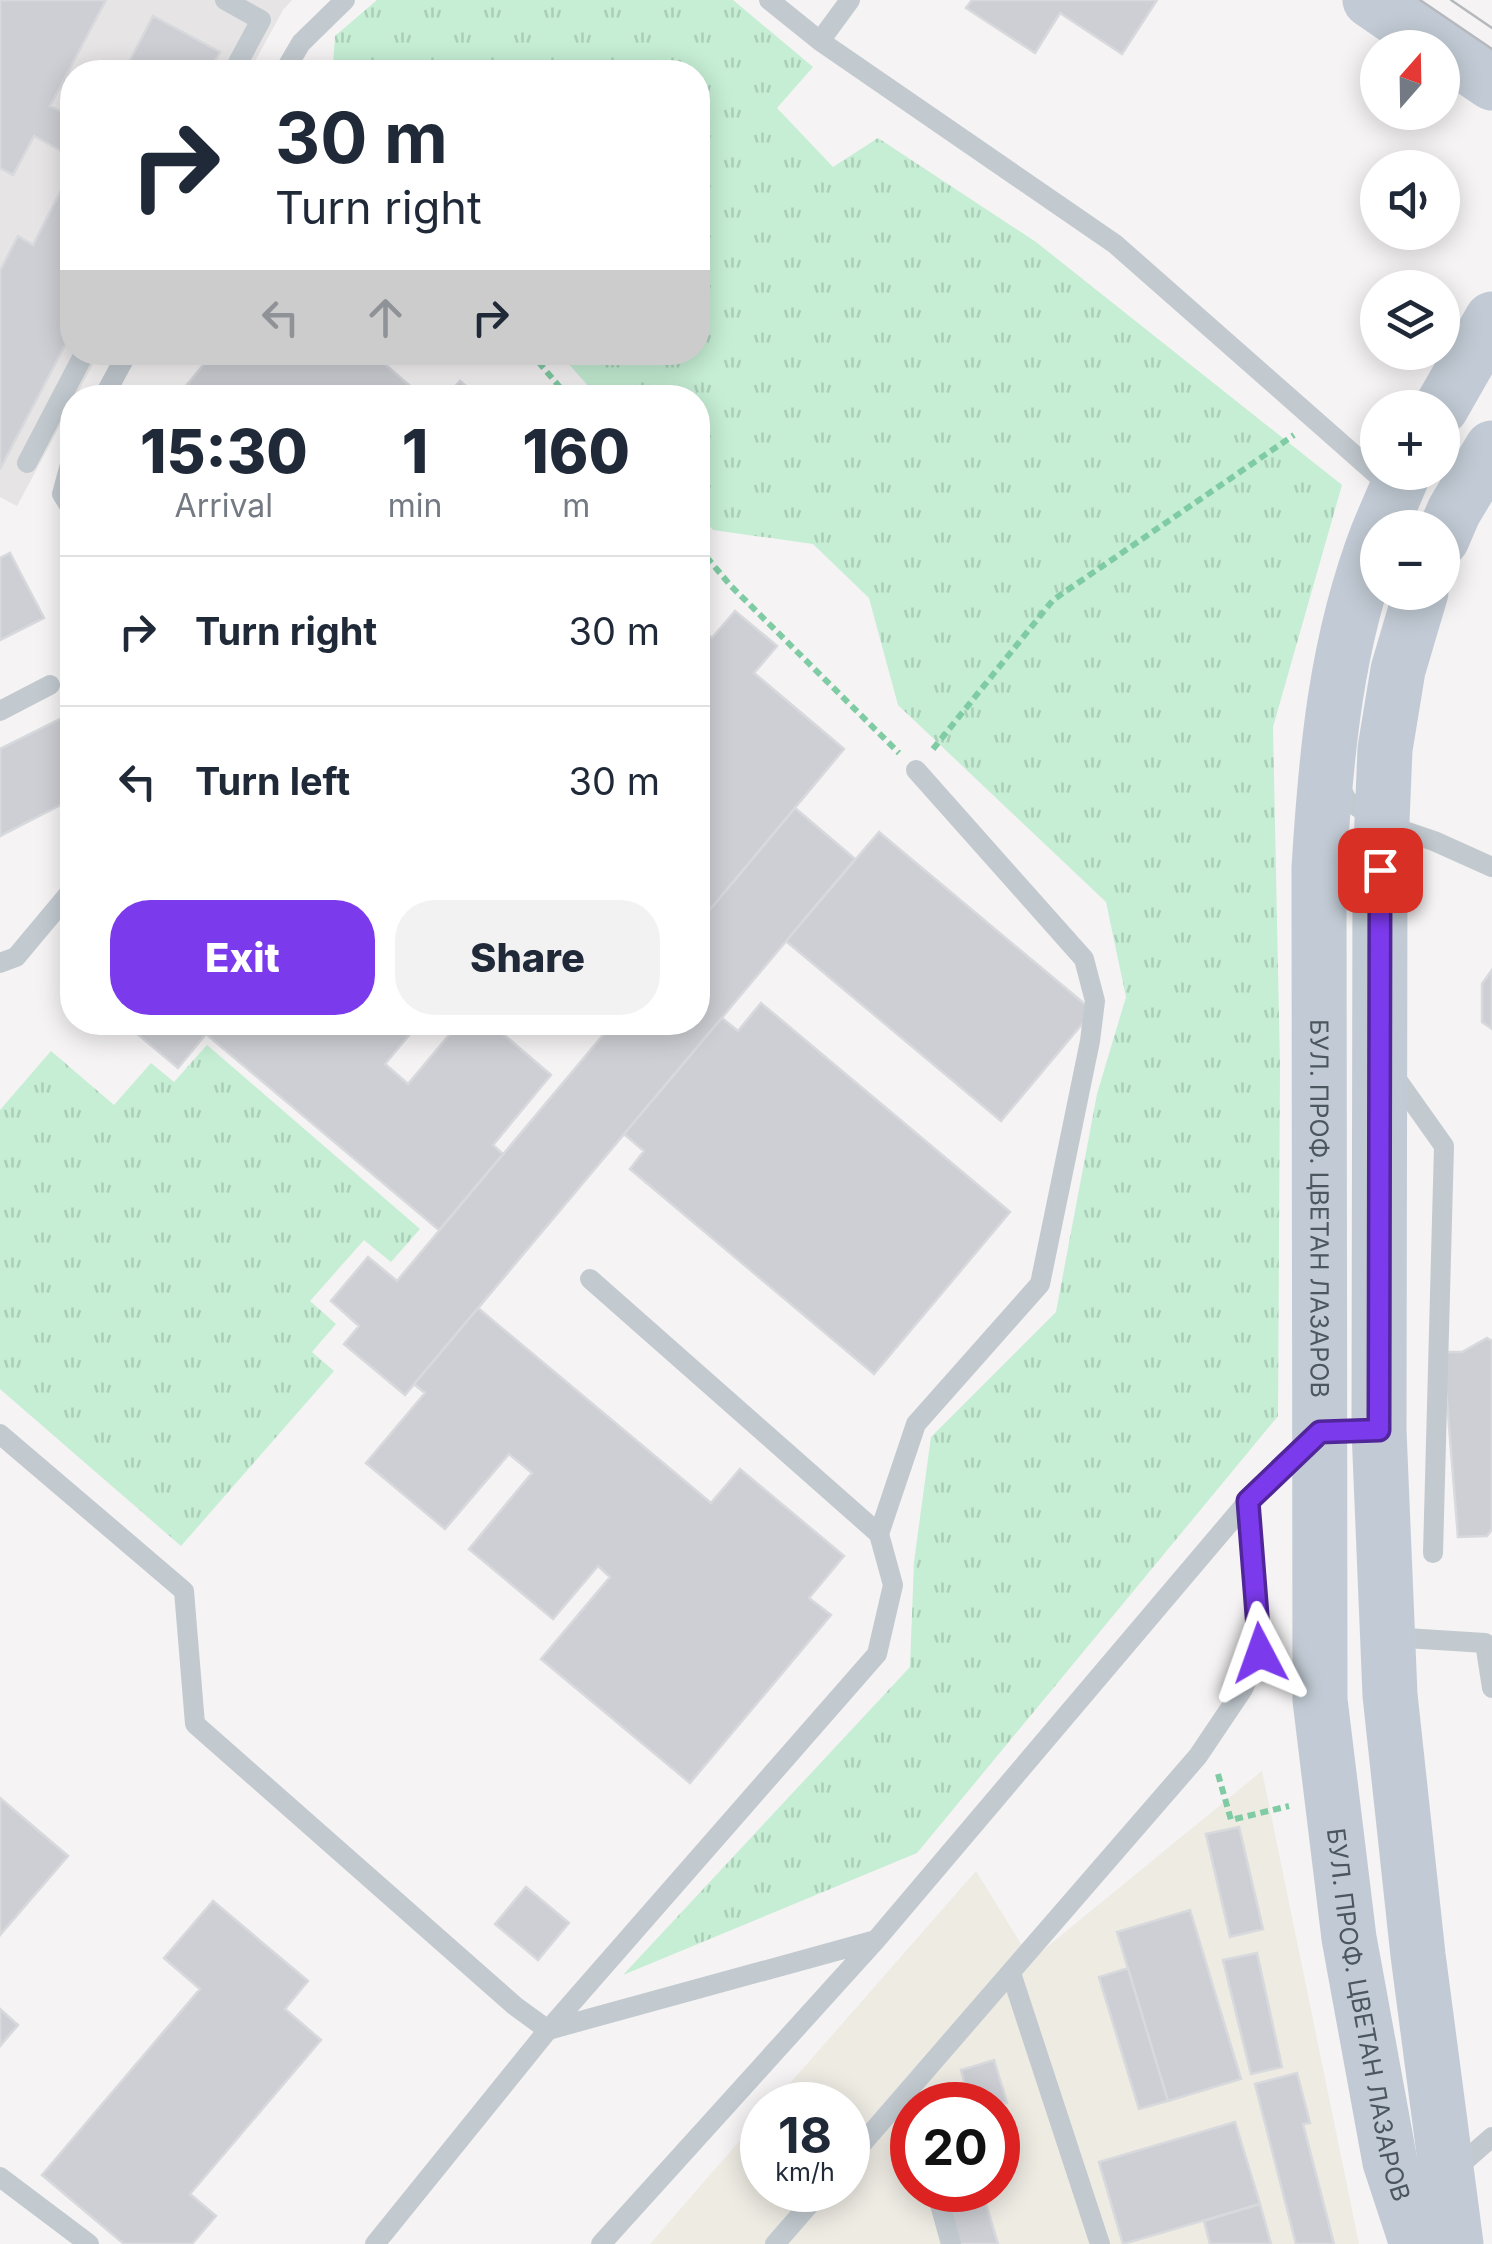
<!DOCTYPE html>
<meta charset="utf-8">
<style>
:root{--surface:#fff;--page:#f2f2f3;--text:#1f2937;--muted:#747a83;--line:#e0e1e3;--accent:#7c3aed}
body{margin:0;font-family:Inter,sans-serif;background:var(--page);color:var(--text);height:100vh;display:flex;flex-direction:column;font-size:38px;white-space:nowrap}
*{box-sizing:border-box;margin:0}
p{font-size:32px;color:var(--muted)}
.icon{flex:none;width:55px;height:55px;fill:none;stroke:currentColor;stroke-width:2;stroke-linecap:round;stroke-linejoin:round}
.map{position:relative;flex:1;overflow:hidden}
.sheet{position:absolute;left:60px;top:385px;width:650px;height:650px;display:flex;flex-direction:column;background:var(--surface);border-radius:40px;box-shadow:0 5px 25px #0003}
.sheet>*{flex:none}
.hud{position:absolute;left:60px;top:60px;width:650px;height:305px;border-radius:40px;box-shadow:0 5px 25px #0003;background:#fff;color:var(--text);overflow:hidden}
.needle{width:65px;rotate:20deg}
.controls{position:absolute;left:1360px;top:30px;display:grid;gap:20px}
.controls a{display:grid;place-items:center;width:100px;height:100px;border-radius:50%;background:var(--surface);box-shadow:0 5px 25px #0003;font-size:50px}
.speed{position:absolute;left:740px;top:2082px;display:flex;gap:20px;font-size:50px;font-weight:700;text-align:center}
.speed>*{display:grid;place-content:center;width:130px;height:130px;border-radius:50%;background:var(--surface);box-shadow:0 5px 25px #0003;line-height:1}
.speed small{font-size:25px;font-weight:400}
.speed .limit{border:15px solid #d22;background:#fff;color:#111}
.pin{position:absolute;display:grid;place-items:center;width:85px;height:85px;color:#fff;margin:-42px;border-radius:20px;box-shadow:0 5px 15px #0006}
.me{position:absolute;width:110px;margin:-55px;rotate:356deg;stroke-linejoin:round;filter:drop-shadow(0 0 8px #0008)}
.turn{display:flex;align-items:center;gap:35px;height:210px;padding:0 50px;font-size:45px}
.turn .icon{width:130px;height:130px;stroke-width:2.5}
.turn b{display:block;font-size:70px;line-height:85px}
.lanes{display:flex;align-items:center;height:95px;padding:0 50px;background:#0003;justify-content:center;gap:50px;direction:ltr}
.lanes .off{opacity:.35}
.eta{display:flex;justify-content:space-evenly;align-items:center;height:170px;text-align:center}
.eta b{font-size:60px;font-weight:800;line-height:70px}
.cta{display:flex;gap:20px;margin-top:auto;padding:20px 50px}
.cta a{flex:1;height:115px;border-radius:40px;background:var(--accent);color:#fff;font-size:40px;font-weight:800;line-height:115px;text-align:center}
.cta a+a{background:var(--page);color:var(--text)}
ul{padding:0;list-style:none}
li{display:flex;align-items:center;gap:30px;height:150px;padding:0 50px;border-top:2px solid var(--line)}
li div{flex:1}
li b{display:block;font-size:38px}
li em{font-style:normal}
.map>svg:first-child{display:block}
</style>
<div class="map">
<svg width="1492" height="2244" viewBox="0 0 1492 2244">
<defs>
<pattern id="grass-tufts" width="24" height="20" patternUnits="userSpaceOnUse" patternTransform="scale(2.5)"><rect width="24" height="20" fill="#c5eed4"/><path d="M3 7l-1-3M5 7V3M7 7l1-3M15 17l-1-3M17 17v-4M19 17l1-3" fill="none" stroke="#abceb8"/></pattern>
</defs>
<rect width="100%" height="100%" fill="#f5f3f3"/>
<path fill="#eeebe3" fill-rule="evenodd" d="M 1262,1771 L 1359,2244 L 650,2244 L 762,2115 L 762,2190 L 848,2190 L 848,2105 L 771,2105 L 976,1871 L 1031,1960 ZM 912,2105 L 998,2105 L 998,2190 L 912,2190 Z"/>
<path fill="#e6e4e4" d="M 0,0 L 292,0 L 283,10 L 249,72 L 72,72 L 72,352 L 99,353 L 17,506 L 0,497 Z"/>
<path fill="url(#grass-tufts)" d="M 377,0 L 733,0 L 813,67 L 777,108 L 833,167 L 878,138 L 1036,242 L 1342,485 L 1273,727 L 1280,1067 L 1278,1416 L 917,1853 L 623,1975 L 910,1667 L 914,1562 L 931,1437 L 1056,1312 L 1097,1094 L 1126,997 L 1106,902 L 898,705 L 869,598 L 813,544 L 713,530 L 698,513 L 698,398 L 598,397 L 559,353 L 698,352 L 698,72 L 336,72 L 333,66 L 335,36 Z
M 207,1045 L 420,1229 L 391,1262 L 364,1240 L 310,1301 L 336,1324 L 312,1352 L 334,1371 L 181,1546 L 0,1389 L 0,1110 L 51,1051 L 114,1105 L 151,1063 L 174,1082 Z"/>
<path fill="#cdcfd4" stroke="#d7d9dd" stroke-width="2.5" d="M 0,0 L 106,0 L 50,106 L 72,117 L 72,157 L 34,136 L 13,175 L 0,168 Z
M 972,0 L 1157,0 L 1122,54 L 1060,13 L 1035,53 L 966,8 Z
M 153,16 L 220,52 L 209,72 L 124,72 Z
M 72,169 L 72,332 L 0,469 L 0,271 L 18,236 L 33,245 Z
M 214,352 L 371,352 L 424,398 L 176,398 Z
M 460,381 L 480,398 L 445,398 Z
M 10,553 L 44,618 L 0,640 L 0,558 Z
M 735,611 L 777,646 L 754,673 L 844,749 L 698,924 L 698,626 L 712,638 Z
M 72,713 L 72,799 L 0,836 L 0,749 Z
M 795,808 L 855,859 L 405,1395 L 344,1344 L 359,1326 L 331,1301 L 368,1257 L 397,1281 L 614,1022 L 698,1022 L 698,924 Z
M 879,832 L 1093,1011 L 1001,1121 L 786,941 Z
M 1492,970 L 1492,1029 L 1482,1022 L 1482,984 Z
M 761,1003 L 1010,1212 L 874,1374 L 630,1169 L 644,1151 L 624,1134 L 722,1018 L 738,1031 Z
M 123,1022 L 420,1022 L 385,1064 L 408,1084 L 460,1022 L 489,1022 L 551,1075 L 493,1145 L 503,1154 L 439,1230 L 206,1034 L 178,1068 Z
M 478,1308 L 711,1503 L 740,1469 L 844,1556 L 809,1598 L 831,1615 L 690,1783 L 541,1659 L 610,1577 L 598,1566 L 553,1619 L 469,1549 L 532,1473 L 509,1454 L 445,1529 L 366,1463 L 425,1393 L 414,1384 Z
M 1487,1338 L 1492,1341 L 1492,1529 L 1487,1536 L 1458,1537 L 1443,1352 L 1462,1352 Z
M 0,1798 L 68,1856 L 0,1935 Z
M 1239,1827 L 1263,1929 L 1230,1937 L 1206,1834 Z
M 526,1887 L 569,1923 L 538,1960 L 495,1924 Z
M 213,1901 L 308,1981 L 285,2009 L 321,2040 L 190,2194 L 216,2216 L 192,2244 L 124,2244 L 42,2175 L 200,1989 L 164,1958 Z
M 1190,1910 L 1241,2079 L 1168,2101 L 1117,1932 Z
M 1257,1953 L 1282,2067 L 1251,2074 L 1223,1960 Z
M 1128,1968 L 1168,2101 L 1139,2109 L 1099,1977 Z
M 0,2009 L 18,2025 L 0,2046 Z
M 994,2060 L 1007,2103 L 971,2105 L 961,2070 Z
M 1297,2073 L 1310,2123 L 1303,2124 L 1334,2244 L 1296,2244 L 1255,2084 Z
M 1235,2122 L 1260,2204 L 1123,2244 L 1099,2162 Z
M 943,2190 L 982,2190 L 998,2244 L 959,2244 Z
M 1260,2204 L 1271,2244 L 1210,2244 L 1204,2221 Z"/>
<g fill="none" stroke-linecap="round" stroke-linejoin="round">
<path stroke="#7fcba3" stroke-width="6" stroke-dasharray="8 5" stroke-linecap="butt" d="M 530,352 L 569,398
M 698,547 L 731,586 L 899,753
M 933,749 L 1053,600 L 1294,435
M 1218,1774 L 1231,1820 L 1289,1806"/>
<path stroke="#c2cad0" stroke-width="20" d="M 225,0 L 261,20 L 233,72
M 769,0 L 820,41 L 1115,244 L 1392,488
M 820,41 L 850,0
M 284,72 L 301,43 L 345,0
M 103,398 L 128,352
M 72,457 L 62,494 L 72,510
M 27,463 L 85,352
M 0,711 L 50,685
M 1336,780 L 1347,800 L 1381,823 L 1434,841 L 1492,867
M 0,963 L 16,957 L 72,890
M 1393,1074 L 1444,1146 L 1433,1553
M 0,1434 L 184,1591 L 195,1724 L 515,2006 L 548,2030 L 876,1940
M 879,1534 L 916,1424 L 1040,1284 L 1090,1041 L 1095,1001 L 1084,959 L 916,770
M 1390,1637 L 1485,1643 L 1492,1688
M 1011,1973 L 1100,2244
M 848,2160 L 1198,1756 L 1243,1689 L 1260,1653 L 1248,1501
M 1452,2172 L 1492,2137
M 0,2177 L 89,2244
M 936,2190 L 951,2244
M 375,2244 L 548,2030 L 877,1654 L 893,1585 L 879,1534 L 590,1279
M 601,2244 L 876,1940 L 1248,1501 L 1319,1431 L 1377,1430
M 775,2244 L 822,2190"/>
<g stroke="#c2cbd5" stroke-width="55">
<path d="M 1370,0 L 1440,48"/>
<path d="M 1442,49 L 1492,83"/>
<path d="M 1441,408 L 1492,319"/>
<path d="M 1380,528 L 1404,472"/>
<path id="s1" d="M 1378,533 C 1336,642 1326,753 1319,868 L 1320,1700 L 1349,1938 L 1390,2162 L 1417,2244"/>
<path d="M 1442,539 L 1454,511 L 1492,448"/>
<path d="M 1421,592 L 1398,670 L 1385,749 L 1380,870 L 1379,1430 L 1390,1695 L 1418,1955 L 1456,2244"/>
</g>
<path stroke="#b5b8bc" stroke-width="2.5" d="M 1420,0 L 1492,49
M 1451,0 L 1492,28"/>
</g>
<g fill="none" stroke-linecap="round" stroke-linejoin="round">
<g stroke="#51269a" stroke-width="25">
<path id="route" d="M 1260,1653 L 1248,1501 L 1320,1432 L 1379,1430 L 1380,870"/>
</g>
<use href="#route" stroke="#7c3aed" stroke-width="18"/>
</g>
<g text-anchor="middle" stroke-width="10" stroke-linejoin="round" paint-order="stroke">
<g font-size="25" fill="#4b565f" stroke="#fff">
<text dy="9" stroke="none"><textPath href="#s1" startOffset="682">БУЛ. ПРОФ. ЦВЕТАН ЛАЗАРОВ</textPath></text>
<text dy="9" stroke="none"><textPath href="#s1" startOffset="1492">БУЛ. ПРОФ. ЦВЕТАН ЛАЗАРОВ</textPath></text>
</g>
</g>
</svg>
<div class="controls">
<a><svg class="needle" viewBox="-14 -14 28 28"><path d="M0-13l5 13h-10z" fill="#e53935"/><path d="M0 13l5-13h-10z" fill="#747a83"/></svg></a>
<a><svg class="icon" aria-label="sound" viewBox="0 0 24 24"><path d="M4 9h4l5-4v14l-5-4H4zM17 9q2 3 0 6"/></svg></a>
<a><svg class="icon" aria-label="layers" viewBox="0 0 24 24"><path d="M12 4l9 5-9 5-9-5zM3 14l9 5 9-5"/></svg></a>
<a>+</a>
<a>−</a>
</div>
<div class="speed"><div>18<small>km/h</small></div><div class="limit">20</div></div>
<div class="pin" style="left:1380px;top:870px;background:#d93025"><svg class="icon" aria-label="arrive" viewBox="0 0 24 24"><path d="M6 21V4h12l-3 4 3 4H6"/></svg></div>
<svg class="me" style="left:1260px;top:1653px" viewBox="-20 -20 40 40"><path d="M0-17L14 15 0 8-14 15z" fill="#7c3aed" stroke="#fff" stroke-width="4"/></svg>
<div class="hud">
<div class="turn"><svg class="icon" aria-label="right" viewBox="0 0 24 24"><path d="M7 20v-9h11M14 6l5 5-5 5"/></svg><div><b>30 m</b>Turn right</div></div>
<div class="lanes"><svg class="icon off" aria-label="left" viewBox="0 0 24 24"><path d="M17 20v-9H6M10 6l-5 5 5 5"/></svg><svg class="icon off" aria-label="ahead" viewBox="0 0 24 24"><path d="M12 20V5M6 11l6-6 6 6"/></svg><svg class="icon" aria-label="right" viewBox="0 0 24 24"><path d="M7 20v-9h11M14 6l5 5-5 5"/></svg></div>
</div>
<section class="sheet">
<div class="eta">
<div><b>15:30</b><p>Arrival</p></div>
<div><b>1</b><p>min</p></div>
<div><b>160</b><p>m</p></div>
</div>
<ul>
<li><svg class="icon" aria-label="right" viewBox="0 0 24 24"><path d="M7 20v-9h11M14 6l5 5-5 5"/></svg><div><b>Turn right</b></div><em>30 m</em></li>
<li><svg class="icon" aria-label="left" viewBox="0 0 24 24"><path d="M17 20v-9H6M10 6l-5 5 5 5"/></svg><div><b>Turn left</b></div><em>30 m</em></li>
</ul>
<div class="cta"><a>Exit</a><a>Share</a></div>
</section>
</div>
